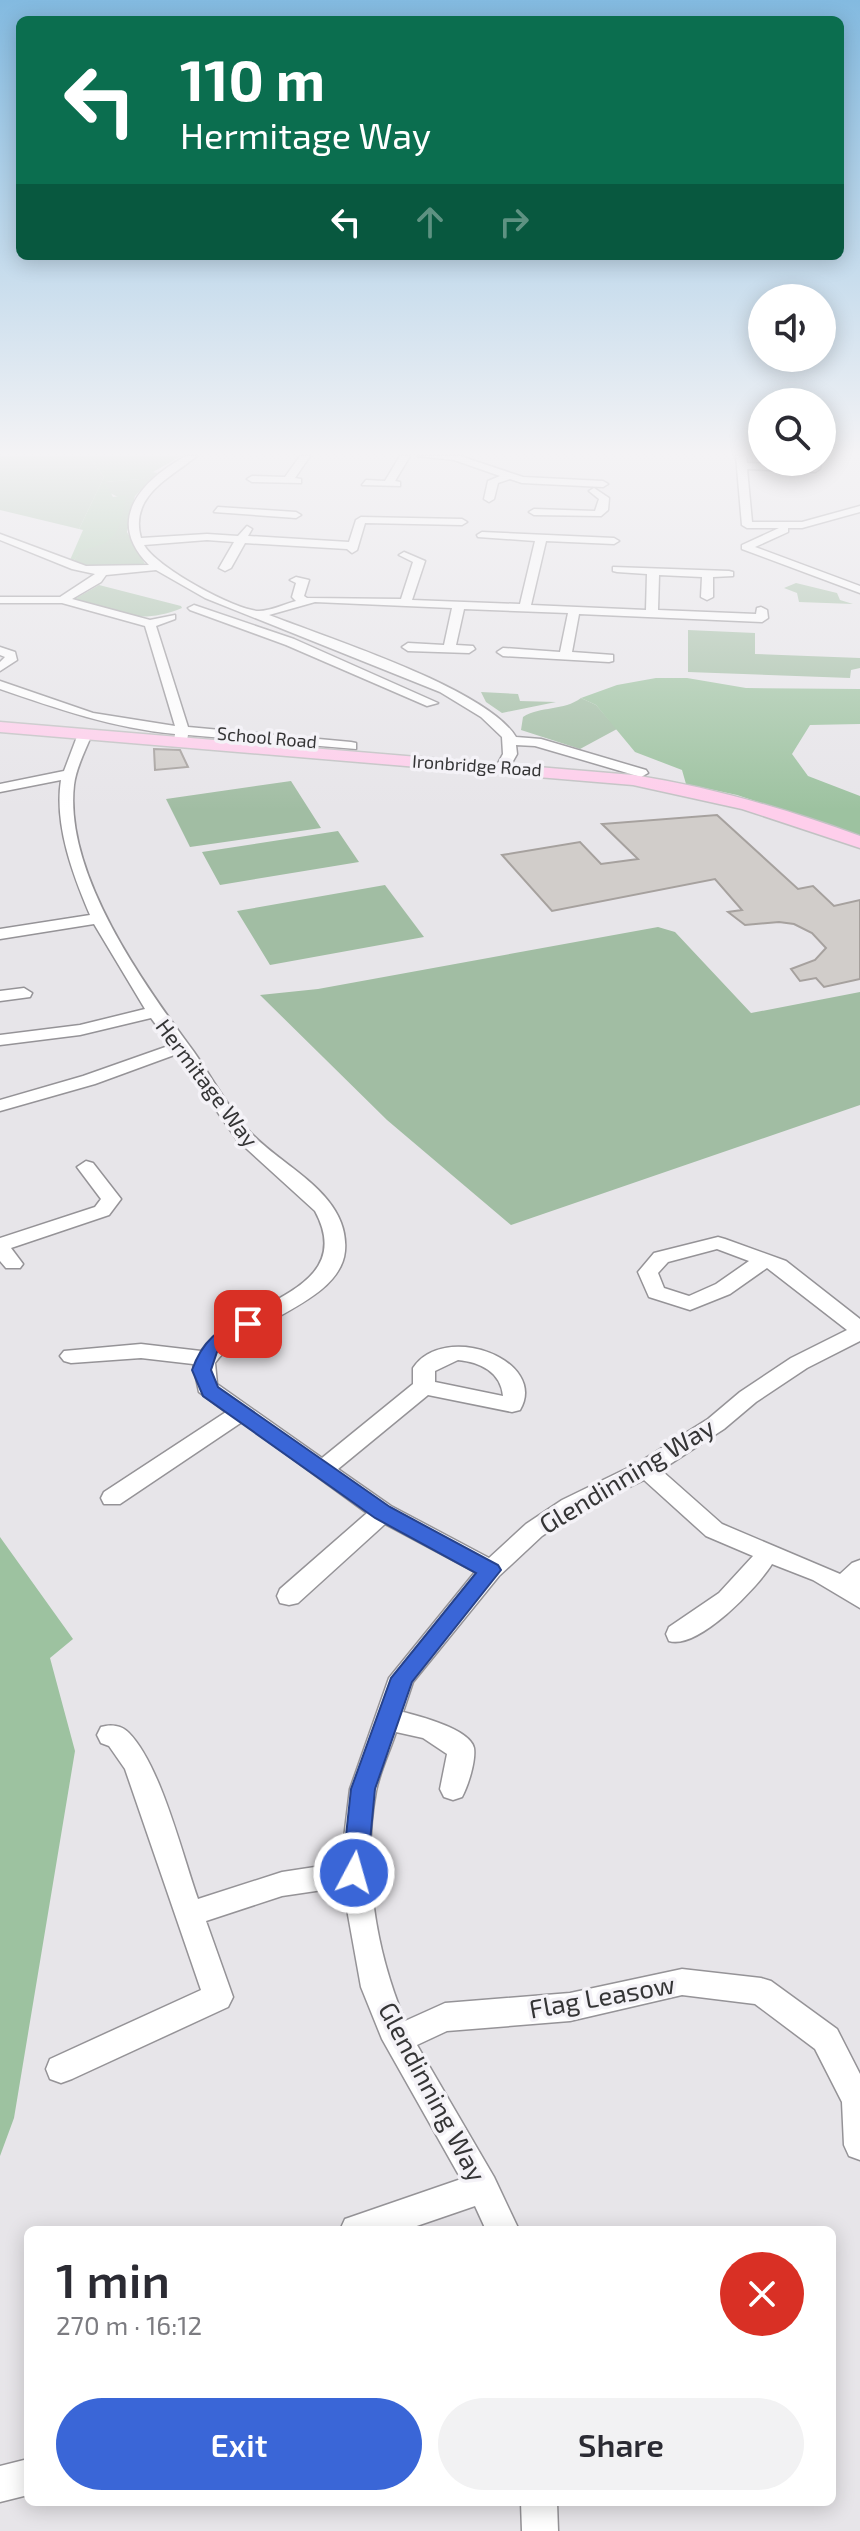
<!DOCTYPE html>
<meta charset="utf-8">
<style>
:root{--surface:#fff;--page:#f2f2f3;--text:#2b2b33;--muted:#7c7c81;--accent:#3a66d7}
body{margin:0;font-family:"Exo 2",sans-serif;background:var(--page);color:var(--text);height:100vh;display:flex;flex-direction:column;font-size:30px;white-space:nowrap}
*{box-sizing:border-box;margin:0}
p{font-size:26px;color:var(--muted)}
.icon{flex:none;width:44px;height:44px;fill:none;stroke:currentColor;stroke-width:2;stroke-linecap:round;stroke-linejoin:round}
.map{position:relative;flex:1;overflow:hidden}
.drawer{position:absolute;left:24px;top:2226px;width:812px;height:280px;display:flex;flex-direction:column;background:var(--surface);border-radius:12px;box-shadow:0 4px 20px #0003}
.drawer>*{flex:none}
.guide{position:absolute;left:16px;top:16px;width:828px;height:244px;border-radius:12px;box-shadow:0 4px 20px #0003;background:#0b6e4f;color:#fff;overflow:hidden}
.fabs{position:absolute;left:748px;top:284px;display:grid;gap:16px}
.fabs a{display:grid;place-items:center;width:88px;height:88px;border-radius:50%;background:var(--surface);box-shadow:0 4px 20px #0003;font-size:40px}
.pin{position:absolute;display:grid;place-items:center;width:68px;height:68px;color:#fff;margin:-34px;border-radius:16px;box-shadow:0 4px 12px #0006}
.me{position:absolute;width:88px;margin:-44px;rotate:6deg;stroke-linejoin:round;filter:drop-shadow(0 0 6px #0008)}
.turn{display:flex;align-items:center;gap:28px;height:168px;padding:0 32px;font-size:36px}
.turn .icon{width:104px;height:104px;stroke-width:2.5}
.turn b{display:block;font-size:56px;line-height:68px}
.lanes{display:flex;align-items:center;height:76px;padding:0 32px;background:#0003;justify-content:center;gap:40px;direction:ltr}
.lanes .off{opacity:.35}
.round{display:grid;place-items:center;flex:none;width:84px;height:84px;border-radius:42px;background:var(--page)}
.head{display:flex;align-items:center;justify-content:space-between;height:136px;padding:0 32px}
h1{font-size:48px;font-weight:600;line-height:60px}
.primary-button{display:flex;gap:16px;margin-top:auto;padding:16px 32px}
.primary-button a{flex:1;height:92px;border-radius:48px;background:var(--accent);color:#fff;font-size:32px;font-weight:600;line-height:92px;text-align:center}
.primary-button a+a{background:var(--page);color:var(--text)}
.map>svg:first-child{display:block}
</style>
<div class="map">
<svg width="860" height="2531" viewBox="0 0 860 2531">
<rect width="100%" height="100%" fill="#e7e5e9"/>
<path fill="#a1bda3" d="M 0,456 L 88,456 L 104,477 L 79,529 L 0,510 Z
M 151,472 L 158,473 L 135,496 L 127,532 L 145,564 C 126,573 89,569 70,561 L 74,560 L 118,497 L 108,492 L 105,482 L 141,479 Z
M 796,583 L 837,593 L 840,600 L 853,604 L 799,602 L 797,593 L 784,588 Z
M 99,585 L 181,606 L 182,608 C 138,626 116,612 73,600 Z
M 688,630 L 755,633 L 755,654 L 860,658 L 860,668 L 851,670 L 850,678 L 688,672 Z
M 481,692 L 518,694 L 520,701 L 556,702 L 502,713 L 486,702 Z
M 581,698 L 596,705 L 617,729 L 580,749 L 521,730 L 523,717 C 540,706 564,711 581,698 Z
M 291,781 L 321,828 L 190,847 L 166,799 Z
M 338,831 L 359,862 L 220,885 L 202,852 Z
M 385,885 L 424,937 L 270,965 L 237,911 Z
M 658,927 L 675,932 L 751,1013 L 860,992 L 860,1105 L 511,1225 L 387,1120 L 260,995 L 318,989 Z"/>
<path fill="#9dc2a0" d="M 88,456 L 181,456 L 141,479 L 105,482 L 113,497 L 127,495 C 118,530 120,543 82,550 L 74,560 L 70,560 L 83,530 L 79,529 L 104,477 Z
M 656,678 L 687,678 L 746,688 L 860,689 L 860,724 L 810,725 L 792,754 L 808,776 L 860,796 L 860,836 L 737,795 L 686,784 L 682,770 L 635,752 L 596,705 L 581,698 L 617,685 Z
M 0,1537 L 73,1639 L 50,1658 L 75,1751 L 14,2118 L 0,2156 Z"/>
<path fill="#d1cdca" stroke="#a6a19e" stroke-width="2" d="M 154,749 L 180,750 L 188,767 L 155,770 Z
M 717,815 L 798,889 L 813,886 L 834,906 L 860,900 L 860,979 L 824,987 L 816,978 L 800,981 L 791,969 L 815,960 L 826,948 L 812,933 L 794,924 L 779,922 L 745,925 L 728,912 L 742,910 L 715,879 L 552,911 L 502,855 L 580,842 L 601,864 L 638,859 L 602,824 Z"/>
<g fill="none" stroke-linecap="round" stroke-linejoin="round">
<g stroke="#959397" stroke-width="3">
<path id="minor" d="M 186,456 L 197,456 C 170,478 129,496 141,538 L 207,534 L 238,536 L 247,526 L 252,529 L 248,536 L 349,542 L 356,520 L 361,517 L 462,519 L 467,522 L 462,525 L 365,523 L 357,550 L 352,553 L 347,549 L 245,543 L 231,568 L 225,571 L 219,568 L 234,542 L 207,540 L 144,545 C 156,567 234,610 259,611 C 270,611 285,604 296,601 L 292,597 L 296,583 L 290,580 L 296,577 L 309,580 L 304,596 L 307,598 L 401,599 L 413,562 L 399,555 L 404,552 L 425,561 L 412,600 L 520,604 L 535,541 L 478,537 L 477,535 L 482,532 L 614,538 L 619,541 L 614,544 L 546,541 L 531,605 L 646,610 L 647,574 L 617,572 L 613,571 L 613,567 L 729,571 L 733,572 L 733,576 L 713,577 L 713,597 L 707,600 L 701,597 L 702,577 L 659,575 L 658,610 L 756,614 L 757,608 L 761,607 L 767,610 L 768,618 L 762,622 L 579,614 L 572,652 L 613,655 L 613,661 L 609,662 L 503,656 L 497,652 L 503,648 L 560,652 L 568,613 L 464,609 L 456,645 L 473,646 L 475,649 L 469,653 L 408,651 L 402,647 L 408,643 L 444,645 L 452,608 L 315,602 L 269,615 C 327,638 486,688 516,737 L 541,739 L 646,770 L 648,773 L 641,777 L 535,746 L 516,745 L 517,754 L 508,770 L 498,770 L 496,767 L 503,754 L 502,737 L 481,717 L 440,692 L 205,598 L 156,570 L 106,575 L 101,582 L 72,599 L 150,620 L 175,615 L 175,619 L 156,626 L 188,727 L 351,742 L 356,743 L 356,749 L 188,735 L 186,744 L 181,745 L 174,741 L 175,734 C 113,728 58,709 0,689 L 0,681 L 93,713 L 175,726 L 145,626 L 62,603 L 0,603 L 0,597 L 60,597 L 95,574 L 72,569 L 0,540 L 0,534 L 86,566 L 149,565 C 104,520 142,480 186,456 Z
M 300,456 L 310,456 L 295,478 L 301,479 L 301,483 L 252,482 L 247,479 L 252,476 L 285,477 Z
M 400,456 L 410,456 L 395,481 L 400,482 L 400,486 L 362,485 L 366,480 L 385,481 Z
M 417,456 L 460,456 L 523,477 L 603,481 L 608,484 L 603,487 L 522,483 L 510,479 L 498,483 L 494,499 L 489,502 L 484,499 L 488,481 L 500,476 L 454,460 Z
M 736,456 L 746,456 L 747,463 L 811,466 L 811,462 L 821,462 L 820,469 L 815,472 L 747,469 L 752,522 L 802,522 L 860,506 L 860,512 L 802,528 L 788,528 L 788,532 L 755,547 L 860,586 L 860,593 L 742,549 L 742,545 L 779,528 L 747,528 L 742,525 Z
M 594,488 L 609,498 L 608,510 L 601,516 L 534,515 L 529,512 L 534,509 L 595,511 L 599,499 L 589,491 Z
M 218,507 L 296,512 L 301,515 L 296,518 L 214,512 Z
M 194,605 L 294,639 L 438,703 L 427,706 L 286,645 L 190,610 L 188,608 Z
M 0,647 L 15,652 L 17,660 L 0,671 L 0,662 L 5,657 L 0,655 Z
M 85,730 L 92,734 C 85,751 76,768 74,785 C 64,874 144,984 194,1052 C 213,1079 228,1108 250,1132 C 282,1167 350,1194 345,1251 C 340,1304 243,1321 215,1363 L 217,1384 L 322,1458 L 413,1384 L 413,1368 C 444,1321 549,1360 520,1410 L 512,1412 L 428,1395 L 338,1469 L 391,1506 L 489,1558 L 526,1524 L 562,1500 L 638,1463 L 708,1419 L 740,1392 L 791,1358 L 847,1330 L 767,1268 L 730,1294 L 690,1310 L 649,1297 L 638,1272 L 654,1253 L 718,1237 L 725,1239 L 786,1261 L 860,1319 L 860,1341 L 807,1368 L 756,1402 L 724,1429 L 661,1470 L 722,1524 L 840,1574 L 852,1563 L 860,1560 L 860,1608 L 813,1580 L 772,1564 C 758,1587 698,1650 669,1641 L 666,1634 L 669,1627 L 719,1593 L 753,1556 L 706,1536 L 644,1480 L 578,1512 L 542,1536 L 499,1576 L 413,1682 L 403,1712 C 419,1716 470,1729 474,1748 C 476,1761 468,1786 462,1797 L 453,1800 L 444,1797 L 440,1789 L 447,1754 L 423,1738 L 396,1732 C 390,1751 380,1771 376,1791 C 362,1867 375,1949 405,2021 L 445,2003 L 570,1993 L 682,1969 L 761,1978 L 771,1981 L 837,2029 L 860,2074 L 860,2160 L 849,2156 L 844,2145 L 842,2102 L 815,2049 L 755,2004 L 682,1995 L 570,2021 L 447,2031 L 417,2045 L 494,2177 L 519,2230 L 486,2230 L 475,2206 L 405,2230 L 340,2230 L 345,2219 L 461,2179 L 382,2039 L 361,1987 L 343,1887 L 282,1896 L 206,1921 L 233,1997 L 228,2007 L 72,2079 L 61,2083 L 50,2079 L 46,2069 L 50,2059 L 201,1990 L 125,1769 L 109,1746 L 101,1743 L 97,1735 L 101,1727 C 110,1724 122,1725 129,1733 C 161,1766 182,1854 198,1899 L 282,1872 L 341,1863 L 350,1789 L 389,1678 L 475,1572 L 385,1524 L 298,1603 L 289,1605 L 280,1603 L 277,1596 L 280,1589 L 367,1513 L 242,1422 L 120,1504 L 104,1504 L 101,1498 L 104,1492 L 226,1412 L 199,1392 L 193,1364 L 141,1358 L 71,1363 L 64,1361 L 60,1356 L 64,1351 L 141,1344 L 201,1351 C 234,1302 360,1294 315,1211 L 237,1140 L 177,1054 L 95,1084 L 0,1111 L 0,1100 L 83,1076 L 171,1045 L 151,1018 L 80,1035 L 0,1045 L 0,1035 L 80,1025 L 145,1009 L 94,924 L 0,939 L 0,929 L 90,915 C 73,875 54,825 61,780 L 0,792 L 0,784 L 64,771 L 78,734 ZM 717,1249 L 749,1261 L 716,1284 L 689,1296 L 664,1288 L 658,1273 L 668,1262 ZM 458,1360 C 480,1362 501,1372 503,1396 L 435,1382 L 435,1371 Z
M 24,988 L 32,993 L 30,997 L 0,1001 L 0,991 Z
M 86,1161 L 93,1163 L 121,1199 L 109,1215 L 11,1248 L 23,1264 L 20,1268 L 6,1268 L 0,1261 L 0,1238 L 95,1207 L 101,1199 L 77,1167 Z
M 28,2459 L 28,2495 L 0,2502 L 0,2466 Z
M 521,2502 L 557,2502 L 558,2531 L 522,2531 Z"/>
</g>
<g stroke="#c2c2c3" stroke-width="3">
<path id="major" d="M 0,722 L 633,775 C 711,787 786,809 860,836 L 860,848 L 742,809 L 633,785 L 0,732 Z"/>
</g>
<use href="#minor" fill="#fff" fill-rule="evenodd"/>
<use href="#major" fill="#feceeb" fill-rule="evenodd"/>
</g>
<linearGradient id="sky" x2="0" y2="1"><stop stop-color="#83bae0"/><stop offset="0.56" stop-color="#f4f3f5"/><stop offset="1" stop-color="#f4f3f5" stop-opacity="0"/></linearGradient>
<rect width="860" height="810" fill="url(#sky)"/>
<path fill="#3a66d7" stroke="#26428c" stroke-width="2" d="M 248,1318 L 255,1319 L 255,1328 L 217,1352 L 211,1370 L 218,1387 L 390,1507 L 498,1565 L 501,1570 L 412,1682 L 375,1789 L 367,1873 L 363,1881 L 354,1884 L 345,1881 L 342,1873 L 351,1789 L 391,1678 L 476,1573 L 375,1518 L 203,1396 L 192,1370 C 202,1342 219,1326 248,1318 Z"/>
<g text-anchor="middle" stroke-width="7" stroke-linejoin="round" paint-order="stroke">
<g font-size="18" fill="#353536" stroke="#f4f2f7">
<text transform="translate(267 738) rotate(5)" y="6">School Road</text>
<text transform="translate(477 766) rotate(4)" y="6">Ironbridge Road</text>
</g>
<g font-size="22" fill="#353536" stroke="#f4f2f7">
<text transform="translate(207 1083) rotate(53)" y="8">Hermitage Way</text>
</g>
<g font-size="26" fill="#353536" stroke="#f4f2f7">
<text transform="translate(627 1476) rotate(-31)" y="9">Glendinning Way</text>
<text transform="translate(602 1997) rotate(-10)" y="9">Flag Leasow</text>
<text transform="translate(432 2092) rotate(62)" y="9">Glendinning Way</text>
</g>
</g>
</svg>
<div class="fabs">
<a><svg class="icon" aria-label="sound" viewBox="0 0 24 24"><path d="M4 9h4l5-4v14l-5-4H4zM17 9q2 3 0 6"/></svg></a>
<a><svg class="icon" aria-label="search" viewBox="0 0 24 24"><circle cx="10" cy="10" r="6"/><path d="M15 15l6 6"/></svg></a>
</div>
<div class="pin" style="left:248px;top:1324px;background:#d93025"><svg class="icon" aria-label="arrive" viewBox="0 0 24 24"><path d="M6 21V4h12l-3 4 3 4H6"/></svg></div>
<svg class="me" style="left:354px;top:1873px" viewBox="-20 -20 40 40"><circle r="17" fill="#3a66d7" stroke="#fff" stroke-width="3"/><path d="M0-11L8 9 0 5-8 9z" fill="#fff"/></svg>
<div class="guide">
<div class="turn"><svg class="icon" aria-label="left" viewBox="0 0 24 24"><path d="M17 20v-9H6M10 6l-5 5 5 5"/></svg><div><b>110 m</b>Hermitage Way</div></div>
<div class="lanes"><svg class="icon" aria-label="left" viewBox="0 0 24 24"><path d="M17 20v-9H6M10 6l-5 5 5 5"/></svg><svg class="icon off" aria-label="ahead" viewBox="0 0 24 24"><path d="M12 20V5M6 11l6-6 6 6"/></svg><svg class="icon off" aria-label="right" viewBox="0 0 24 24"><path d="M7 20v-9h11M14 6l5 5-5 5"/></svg></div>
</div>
<section class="drawer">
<div class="head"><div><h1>1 min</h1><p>270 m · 16:12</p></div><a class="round" style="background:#d93025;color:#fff"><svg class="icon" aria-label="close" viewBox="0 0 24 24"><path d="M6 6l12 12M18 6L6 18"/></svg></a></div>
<div class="primary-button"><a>Exit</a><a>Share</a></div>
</section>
</div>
